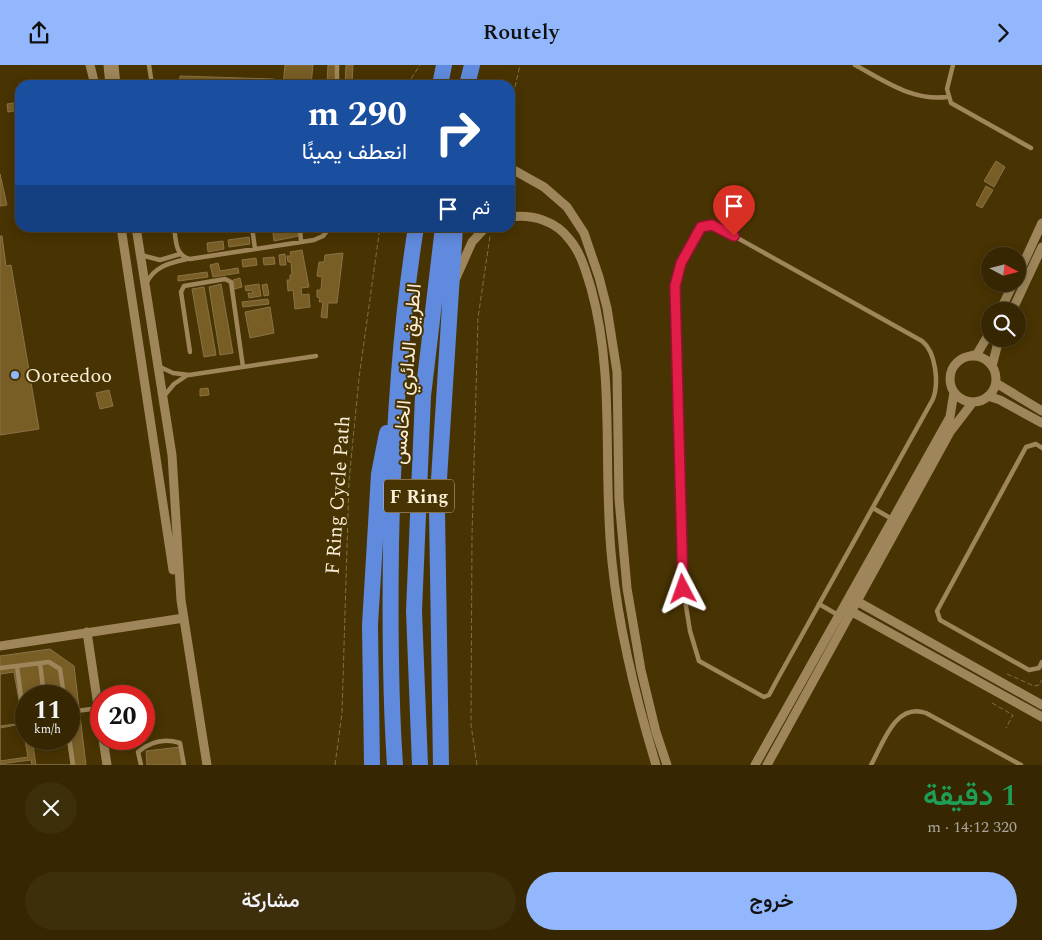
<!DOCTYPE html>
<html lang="ar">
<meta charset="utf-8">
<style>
:root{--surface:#362602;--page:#3d2e0c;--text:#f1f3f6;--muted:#aaa599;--line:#504324;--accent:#92b7fd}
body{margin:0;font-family:Spectral,Vazirmatn,serif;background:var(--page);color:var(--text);direction:rtl;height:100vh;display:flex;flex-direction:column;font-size:19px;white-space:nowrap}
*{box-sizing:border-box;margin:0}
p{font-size:16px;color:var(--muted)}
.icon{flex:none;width:28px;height:28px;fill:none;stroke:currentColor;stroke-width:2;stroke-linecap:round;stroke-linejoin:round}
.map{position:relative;height:700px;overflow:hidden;direction:ltr}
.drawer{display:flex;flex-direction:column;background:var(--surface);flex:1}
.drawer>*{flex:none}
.hud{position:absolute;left:15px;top:15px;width:500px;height:152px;border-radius:15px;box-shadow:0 2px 12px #0003,0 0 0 1px var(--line);direction:rtl;background:#1a4fa0;color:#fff;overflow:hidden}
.needle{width:32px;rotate:97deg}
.tools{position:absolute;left:981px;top:182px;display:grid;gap:10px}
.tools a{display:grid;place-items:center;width:45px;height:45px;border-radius:50%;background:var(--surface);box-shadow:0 2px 12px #0003,0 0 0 1px var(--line);font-size:25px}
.speed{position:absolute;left:15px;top:620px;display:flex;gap:10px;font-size:25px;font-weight:700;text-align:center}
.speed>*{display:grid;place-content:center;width:65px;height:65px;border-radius:50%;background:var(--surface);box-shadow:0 2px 12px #0003,0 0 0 1px var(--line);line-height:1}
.speed small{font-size:12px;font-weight:400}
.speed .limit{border:8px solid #d22;background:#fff;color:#111}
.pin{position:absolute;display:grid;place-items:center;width:42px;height:42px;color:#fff;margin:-51px -21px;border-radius:50% 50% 50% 0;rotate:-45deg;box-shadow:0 0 5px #0007}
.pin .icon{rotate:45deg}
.me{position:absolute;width:55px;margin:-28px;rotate:356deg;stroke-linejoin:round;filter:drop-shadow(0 0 4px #0008)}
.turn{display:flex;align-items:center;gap:18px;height:105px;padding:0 25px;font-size:22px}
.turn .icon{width:65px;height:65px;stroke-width:2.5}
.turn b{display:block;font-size:35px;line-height:42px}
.then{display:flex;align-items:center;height:48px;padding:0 25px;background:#0003;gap:10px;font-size:19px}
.round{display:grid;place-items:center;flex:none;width:52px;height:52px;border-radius:26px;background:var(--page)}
.head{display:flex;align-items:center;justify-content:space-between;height:85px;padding:0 25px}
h1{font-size:30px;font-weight:600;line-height:38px;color:#1e9e55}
.button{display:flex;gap:10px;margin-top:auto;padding:10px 25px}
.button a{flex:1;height:58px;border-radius:30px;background:var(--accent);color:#111;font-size:20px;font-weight:600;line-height:58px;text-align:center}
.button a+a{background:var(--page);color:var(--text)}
header{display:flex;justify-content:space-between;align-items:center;height:65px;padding:0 25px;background:var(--accent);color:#111;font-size:22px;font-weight:600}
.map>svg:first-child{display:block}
</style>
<header><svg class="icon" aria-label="forward" viewBox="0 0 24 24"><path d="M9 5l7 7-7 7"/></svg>Routely<svg class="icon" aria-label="share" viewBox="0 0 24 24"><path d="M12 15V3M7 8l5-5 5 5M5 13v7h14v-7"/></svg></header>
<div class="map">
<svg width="1042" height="700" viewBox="0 0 1042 700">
<rect width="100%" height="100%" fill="#483302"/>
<path fill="#785d25" stroke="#8a7347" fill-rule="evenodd" d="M 285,0 L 313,0 L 311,20 L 283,20 Z
M 328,0 L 336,0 L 335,20 L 327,20 Z
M 346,0 L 353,0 L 352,20 L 345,20 Z
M 180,11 L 274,14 L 274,20 L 179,20 Z
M 20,37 L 20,45 L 8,47 L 7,39 Z
M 996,96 L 1005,102 L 994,122 L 984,116 Z
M 0,109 L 7,140 L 0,141 Z
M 986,121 L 993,125 L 982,143 L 976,140 Z
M 297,163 L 299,171 L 274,176 L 273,168 Z
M 0,171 L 2,171 L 6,201 L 11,200 L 39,364 L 0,370 Z
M 249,172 L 250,179 L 229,182 L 228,175 Z
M 223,176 L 224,184 L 208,187 L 207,178 Z
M 302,185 L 309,222 L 301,223 L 302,230 L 309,229 L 310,242 L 295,244 L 293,225 L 288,226 L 287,215 L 290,215 L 290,210 L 292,210 L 291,197 L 288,197 L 287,191 L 291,191 L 290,187 Z
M 343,188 L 337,238 L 328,238 L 327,253 L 321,252 L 323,237 L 319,237 L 320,233 L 317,232 L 317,225 L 321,225 L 322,212 L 317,211 L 319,197 L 324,197 L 325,190 Z
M 285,189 L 286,200 L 280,200 L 279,190 Z
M 274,192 L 275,199 L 264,200 L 263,193 Z
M 256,193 L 257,200 L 243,202 L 242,195 Z
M 218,198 L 220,206 L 238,203 L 239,208 L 213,212 L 210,200 Z
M 207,207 L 208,212 L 178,216 L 178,211 Z
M 240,213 L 242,222 L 234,224 L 233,215 Z
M 221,219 L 233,288 L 220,290 L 209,222 Z
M 259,219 L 261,231 L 249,233 L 248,228 L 253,228 L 252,225 L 246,226 L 245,221 Z
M 267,219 L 269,230 L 264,231 L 262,220 Z
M 204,222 L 216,290 L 204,292 L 192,224 Z
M 268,234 L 269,239 L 243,242 L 242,237 Z
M 270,242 L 274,268 L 250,273 L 245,247 Z
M 208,323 L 209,330 L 200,331 L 200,324 Z
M 109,325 L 113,341 L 100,344 L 96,328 Z
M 50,584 L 74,601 L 86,700 L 0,700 L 0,591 ZM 26,631 L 69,631 L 69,674 L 26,674 Z
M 14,607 L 23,658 L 0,661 L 0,609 Z
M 22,659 L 28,692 L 0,696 L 0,663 Z
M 32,674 L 67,674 L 71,700 L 36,700 Z
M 180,682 L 182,700 L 147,700 L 146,686 Z
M 31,695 L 32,700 L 0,700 L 0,699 Z"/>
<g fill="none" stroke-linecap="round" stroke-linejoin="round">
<path stroke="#816f46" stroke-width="1" stroke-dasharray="5 2.5" stroke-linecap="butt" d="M 407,20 L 420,0
M 510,44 L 520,0
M 1007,609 L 1034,621 L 1039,620 L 1042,615
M 992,638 L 1013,650 L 1006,663
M 335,700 L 342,648 L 349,416 L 359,313 L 380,162
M 477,700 L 471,660 L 472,470 L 478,253 L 490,171"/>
<path stroke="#9e865a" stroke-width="4.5" d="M 149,0 L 152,20
M 855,0 C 885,16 912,36 947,32
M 953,0 L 947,24 L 951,38 L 1031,83
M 337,20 L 337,0
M 708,159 L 716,161 L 922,276 C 936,287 939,318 933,334 L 777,615 L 769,630 L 764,632 L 699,596 L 690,566 L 681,510 L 675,221 C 677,205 691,164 708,159 Z
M 174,162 C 176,175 175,191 190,194 L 314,175 L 323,171 L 330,162
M 252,162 L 255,184
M 300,162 L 301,177
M 141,190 L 160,195 L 180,189
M 146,219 C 154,201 170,198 187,194
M 190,287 L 181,227 L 184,221 L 225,214 L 231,217 L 243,302
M 158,301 L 173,308 L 189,310 L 316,291
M 164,331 L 174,319 L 186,311
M 1042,383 L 1036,379 L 1026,382 L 937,546 L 940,555 L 1029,605 L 1039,603 L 1042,597
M 873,443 L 892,454
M 819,539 L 838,550
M 40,598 L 44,631
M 17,601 L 23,647 L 26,651
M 0,603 L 49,597 L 60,604 L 64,631
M 69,647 L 99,643
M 69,671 L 73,700
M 141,700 L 138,687 C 151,676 164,673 180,678 L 184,700
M 871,700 C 883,679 895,637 926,648 L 1021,700"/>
<path stroke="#9e865a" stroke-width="9" d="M 90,0 L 95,20
M 108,0 L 110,20
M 114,0 L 116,20
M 510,103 L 544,122 L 567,142 L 584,168 L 599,212 L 607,243 L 617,307 L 619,434 L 627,523 L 641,605 L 656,667 L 667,700
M 510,152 C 533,149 556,156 570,175 C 581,188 586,207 591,223 C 616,313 602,405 612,497 C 619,566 636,634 656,700
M 121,162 L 173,505
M 136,162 L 172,390 L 181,535 L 207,700
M 1018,210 L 1042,158
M 456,213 L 472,177 L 486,162
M 1000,246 L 1013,219
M 1012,246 L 1042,182
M 970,291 L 977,289 L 990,267
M950 314a23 23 0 1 1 46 0a23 23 0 1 1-46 0Z
M 992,301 L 999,274
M 996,318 L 1042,346
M 988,331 L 1000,335 L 1042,358
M 853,534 L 1042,640
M 847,544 L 1042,652
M 87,567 L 101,661
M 0,581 L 184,553
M 103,674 L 107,700
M 755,700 L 950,352 L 954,327
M 767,700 L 950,367 L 973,337"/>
<path stroke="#608add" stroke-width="16" d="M 440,20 L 444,0
M 467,20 L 472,0
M 372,700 L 370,560 L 379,409 L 387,368
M 395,700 C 390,627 390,554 391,480 C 393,374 399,268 416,162
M 420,700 L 414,546 L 423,331 L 443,162
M 441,700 L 437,446 L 455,162"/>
</g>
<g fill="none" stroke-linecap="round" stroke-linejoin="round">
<g stroke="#92132f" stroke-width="12">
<path id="route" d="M 683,524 L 675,221 L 681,198 L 701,162 L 712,160 L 734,171"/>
</g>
<use href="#route" stroke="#e11d48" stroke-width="9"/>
</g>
<circle fill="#92b7fd" stroke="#483302" stroke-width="2" cx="15" cy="310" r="5"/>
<g text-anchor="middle" stroke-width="4" stroke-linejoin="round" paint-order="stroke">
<rect fill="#483302" stroke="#c4b596" stroke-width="1" x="384" y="414.5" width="70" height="33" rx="4"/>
<g font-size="19" font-weight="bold" fill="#f9edd5">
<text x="419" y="438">F Ring</text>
</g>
<g font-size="20" fill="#f9edd5" stroke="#483302">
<text transform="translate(406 309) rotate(-85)" y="7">الطريق الدائري الخامس</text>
<text transform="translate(337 430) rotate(-86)" y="7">F Ring Cycle Path</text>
</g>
<g font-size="20" fill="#f9edd5" stroke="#483302" text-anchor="start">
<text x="25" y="317">Ooreedoo</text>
</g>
</g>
</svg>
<div class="tools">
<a><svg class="needle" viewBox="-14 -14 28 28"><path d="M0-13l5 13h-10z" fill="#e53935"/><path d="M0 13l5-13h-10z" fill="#aaa599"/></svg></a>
<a><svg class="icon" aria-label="search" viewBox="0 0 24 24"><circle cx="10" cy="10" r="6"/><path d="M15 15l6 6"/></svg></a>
</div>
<div class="speed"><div>11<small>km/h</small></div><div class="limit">20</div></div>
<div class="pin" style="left:734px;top:171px;background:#d93025"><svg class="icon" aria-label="arrive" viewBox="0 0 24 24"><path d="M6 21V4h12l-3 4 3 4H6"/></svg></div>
<svg class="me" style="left:683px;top:524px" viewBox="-20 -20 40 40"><path d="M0-17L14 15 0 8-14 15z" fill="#e11d48" stroke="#fff" stroke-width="4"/></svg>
<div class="hud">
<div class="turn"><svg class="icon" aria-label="right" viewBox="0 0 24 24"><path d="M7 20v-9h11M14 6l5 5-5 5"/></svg><div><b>290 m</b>انعطف يمينًا</div></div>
<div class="then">ثم<svg class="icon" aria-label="arrive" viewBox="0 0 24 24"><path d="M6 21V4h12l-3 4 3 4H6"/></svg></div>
</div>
</div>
<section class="drawer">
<div class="head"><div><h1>1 دقيقة</h1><p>320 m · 14:12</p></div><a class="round"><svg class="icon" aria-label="close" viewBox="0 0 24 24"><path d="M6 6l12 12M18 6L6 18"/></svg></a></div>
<div class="button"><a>خروج</a><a>مشاركة</a></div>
</section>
